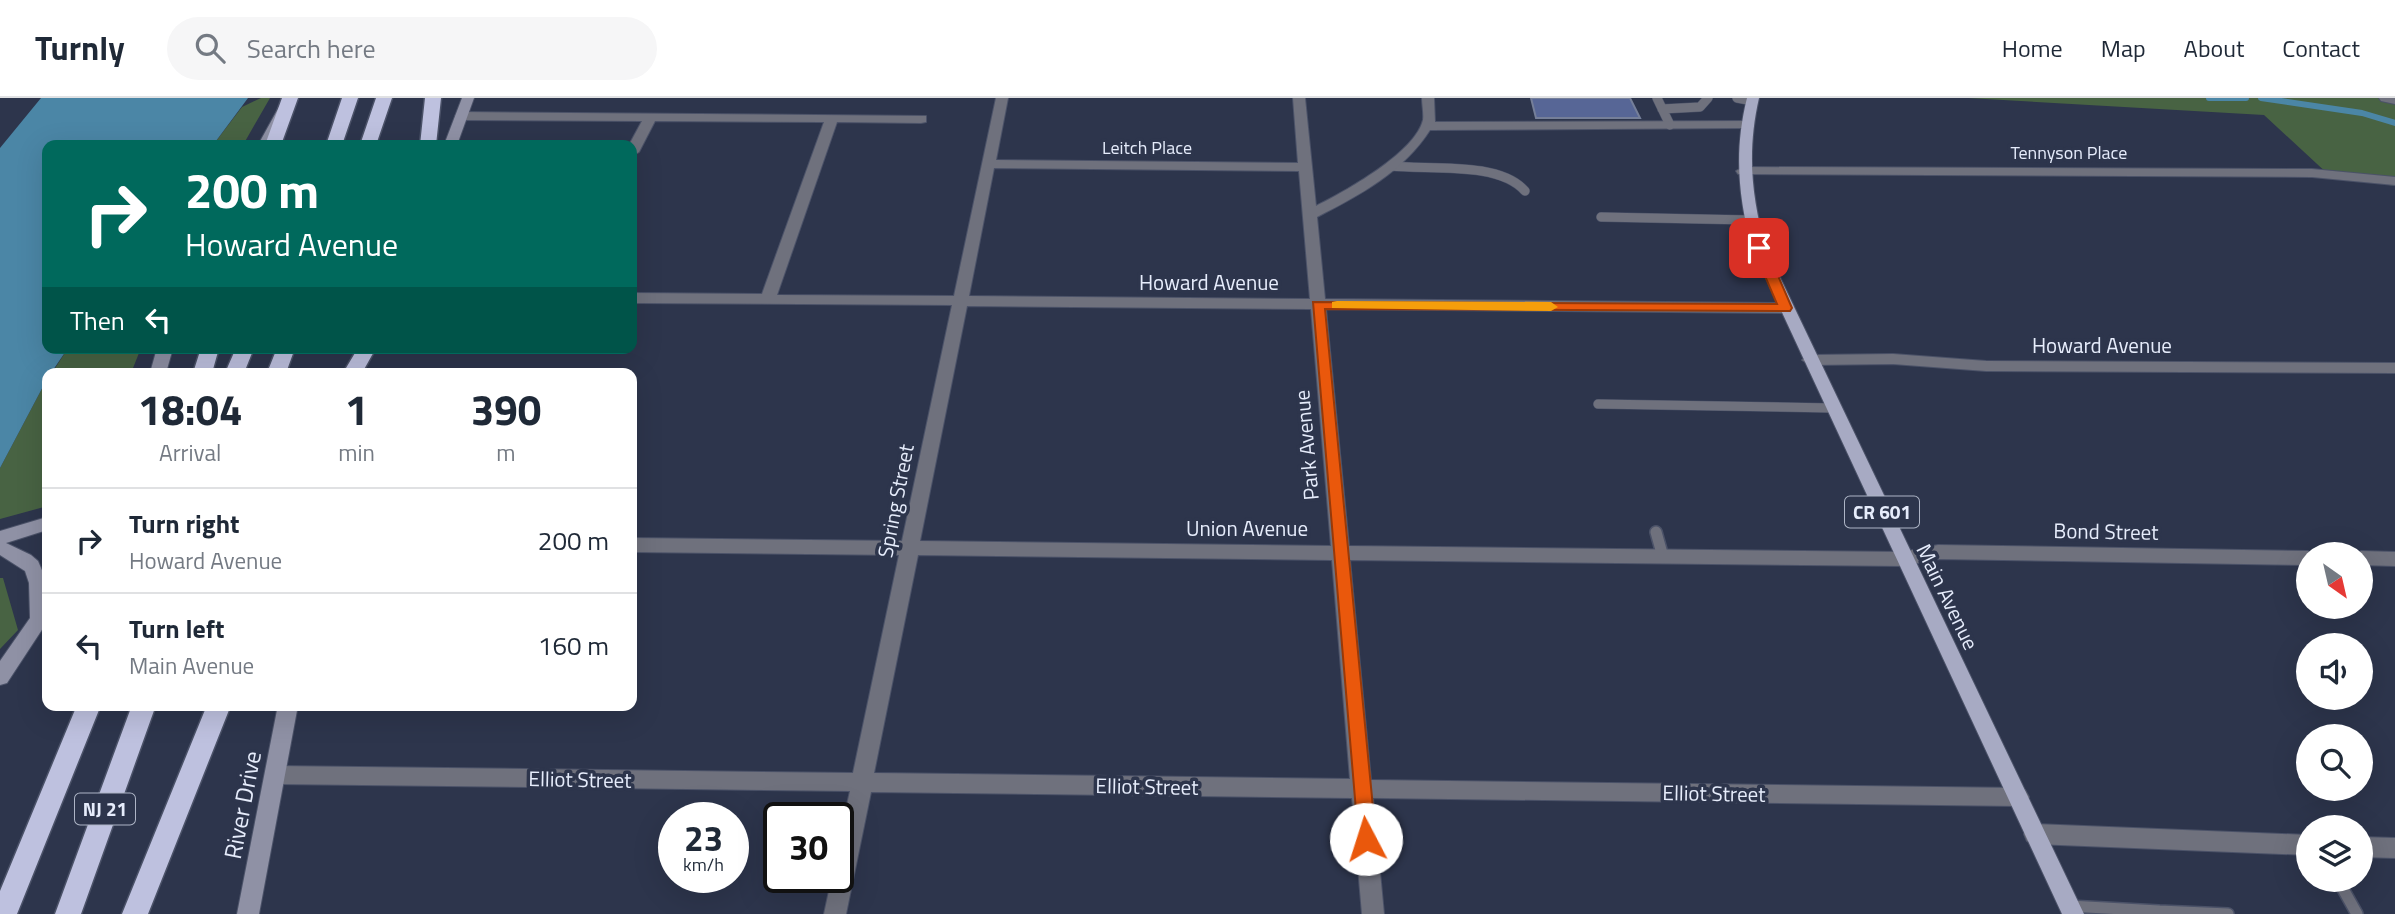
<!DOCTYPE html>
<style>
:root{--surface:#fff;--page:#f6f6f7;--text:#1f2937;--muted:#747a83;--line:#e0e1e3}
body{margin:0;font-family:"Titillium Web",sans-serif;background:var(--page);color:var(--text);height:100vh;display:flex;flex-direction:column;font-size:26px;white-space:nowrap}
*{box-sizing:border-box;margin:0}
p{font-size:23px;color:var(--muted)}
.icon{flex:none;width:38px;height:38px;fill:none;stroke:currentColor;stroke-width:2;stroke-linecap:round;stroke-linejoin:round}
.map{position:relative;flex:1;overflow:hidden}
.details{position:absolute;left:42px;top:270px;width:595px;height:343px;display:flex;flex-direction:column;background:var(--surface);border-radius:14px;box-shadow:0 7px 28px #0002}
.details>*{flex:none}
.guide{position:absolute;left:42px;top:42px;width:595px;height:214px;border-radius:14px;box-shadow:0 7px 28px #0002;background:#00695c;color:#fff;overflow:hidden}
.needle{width:46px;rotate:146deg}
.buttons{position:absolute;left:2296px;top:444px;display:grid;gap:14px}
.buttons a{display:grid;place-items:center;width:77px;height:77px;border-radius:50%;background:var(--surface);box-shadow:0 7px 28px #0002;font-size:35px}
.speed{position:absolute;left:658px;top:704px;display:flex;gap:14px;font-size:35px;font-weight:700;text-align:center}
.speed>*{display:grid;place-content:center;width:91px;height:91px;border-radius:50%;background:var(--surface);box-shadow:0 7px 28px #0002;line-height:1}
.speed small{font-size:18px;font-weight:400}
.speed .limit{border:4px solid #111;border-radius:10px;background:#fff;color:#111}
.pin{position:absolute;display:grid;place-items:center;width:60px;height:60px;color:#fff;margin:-30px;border-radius:14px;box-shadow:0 4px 10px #0006}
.me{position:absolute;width:77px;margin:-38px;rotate:355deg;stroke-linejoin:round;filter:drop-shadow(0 0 5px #0008)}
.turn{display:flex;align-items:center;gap:24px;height:147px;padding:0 28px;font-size:32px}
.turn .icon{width:91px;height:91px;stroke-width:2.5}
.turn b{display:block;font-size:49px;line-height:60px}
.then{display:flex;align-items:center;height:66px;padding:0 28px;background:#0003;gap:14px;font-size:26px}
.eta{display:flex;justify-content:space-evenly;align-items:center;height:119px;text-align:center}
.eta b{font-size:42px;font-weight:700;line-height:49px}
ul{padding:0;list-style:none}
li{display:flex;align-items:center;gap:21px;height:105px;padding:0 28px;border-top:2px solid var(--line)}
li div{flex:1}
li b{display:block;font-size:26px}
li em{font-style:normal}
header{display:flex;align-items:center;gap:42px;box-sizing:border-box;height:98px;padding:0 35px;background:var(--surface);border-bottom:2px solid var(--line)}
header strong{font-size:33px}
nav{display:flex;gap:38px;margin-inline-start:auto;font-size:24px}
.search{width:490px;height:63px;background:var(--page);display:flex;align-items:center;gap:18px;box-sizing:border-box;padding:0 24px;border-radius:38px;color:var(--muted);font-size:26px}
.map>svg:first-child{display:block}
</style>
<header>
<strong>Turnly</strong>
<div class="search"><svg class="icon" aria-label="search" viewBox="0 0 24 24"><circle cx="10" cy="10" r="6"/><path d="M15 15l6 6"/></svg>Search here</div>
<nav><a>Home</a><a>Map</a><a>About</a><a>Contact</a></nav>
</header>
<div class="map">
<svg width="2395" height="816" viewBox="0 0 2395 816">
<rect width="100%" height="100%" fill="#2d354c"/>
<path fill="#486343" d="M 261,0 L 270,0 L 243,47 L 213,47 L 242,9 Z
M 1968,0 L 2395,0 L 2395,88 L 2330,78 L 2264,17 Z
M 68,250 L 141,250 L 131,275 L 52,275 Z
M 47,281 L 47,404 L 44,409 L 0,421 L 0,370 Z
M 0,480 L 3,480 L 18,532 L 0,551 Z"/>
<path fill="#4b86a6" d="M 41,0 L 248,0 L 213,47 L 47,47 L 47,250 L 68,250 L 51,275 L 47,275 L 47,281 L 0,370 L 0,50 Z"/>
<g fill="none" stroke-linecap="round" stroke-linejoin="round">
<path stroke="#4b86a6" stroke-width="6" d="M 2209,0 L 2246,0
M 2261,0 L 2362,15 L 2395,25"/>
</g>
<path fill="#576696" stroke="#757f99" stroke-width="2" d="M 1531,0 L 1630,0 L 1640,20 L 1536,20 Z"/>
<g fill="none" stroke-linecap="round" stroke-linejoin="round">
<g stroke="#4b5268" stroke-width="10">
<path id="lane-far1" d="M 1657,0 L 1670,27
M 1737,0 L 1753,3
M 1662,11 L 1700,9 L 1708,0
M 1391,68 C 1429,72 1499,63 1525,93
M 1601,119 L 1750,122
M 1598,306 L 1832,310"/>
</g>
<g stroke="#4b5268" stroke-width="14">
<path id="lane" d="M 1656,434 L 1663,459
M 2338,782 L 2357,816
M 2069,808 L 2159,813
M 2161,816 L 2159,813 L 2228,816"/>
</g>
<g stroke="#4b5268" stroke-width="2">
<path id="street" d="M 996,0 L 1008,0 L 996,62 L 1298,65 L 1293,0 L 1305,0 L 1316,108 C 1344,94 1415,55 1423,22 C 1424,16 1422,7 1422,0 L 1434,0 L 1435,24 L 1751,23 L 1752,26 L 1746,30 L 1430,32 C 1403,74 1360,97 1317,119 L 1325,201 L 1785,205 L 1793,210 L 1785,215 L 1326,211 L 1349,448 L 1903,454 L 1938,447 L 2308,453 L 2315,457 L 2308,457 L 2308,467 L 1938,461 L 1903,468 L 1350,462 L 1371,682 L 2018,690 L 2025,692 L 2029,699 L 2025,706 L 2018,708 L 1373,700 L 1384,816 L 1362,816 L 1352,700 L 871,694 L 846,816 L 824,816 L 832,779 L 838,779 L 838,747 L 850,693 L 276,686 L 269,683 L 266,677 L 269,671 L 276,668 L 853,675 L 899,457 L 632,454 L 632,440 L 902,443 L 952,207 L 632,205 L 632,195 L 762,196 L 824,24 L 655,23 L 639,54 L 632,58 L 632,47 L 629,47 L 642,23 L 461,22 L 455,18 L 461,14 L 926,18 L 926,24 L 921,25 L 837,24 L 777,197 L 954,198 ZM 994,70 L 1299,73 L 1310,201 L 969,198 ZM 967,208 L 1311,211 L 1331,448 L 920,443 ZM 918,457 L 1332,462 L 1350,681 L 874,675 Z
M 2379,0 L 2395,0 L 2395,6 L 2381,3 Z
M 1743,69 L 2312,71 L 2395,79 L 2395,87 L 2312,79 L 1738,76 L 1736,73 Z
M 1893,256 L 1986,263 L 2395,265 L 2395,275 L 1986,273 L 1893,266 L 1810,267 L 1802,262 L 1810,257 Z
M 2361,453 L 2395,454 L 2395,468 L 2361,467 L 2361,457 L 2354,457 Z
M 2035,726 L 2308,737 L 2308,757 L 2035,746 L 2027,743 L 2024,736 L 2027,729 Z
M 2361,739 L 2395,740 L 2395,760 L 2361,759 Z"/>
</g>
<g stroke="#4b5268" stroke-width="2">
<path id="secondary" d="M 284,0 L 296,0 L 270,47 L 258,47 Z
M 462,0 L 474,0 L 457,47 L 444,47 Z
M 157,250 L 173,250 L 166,275 L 150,275 Z
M 47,419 L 47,432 L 6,445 L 31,457 L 38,463 L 47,484 L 47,524 L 7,585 L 0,587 L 0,563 L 30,520 L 29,485 L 25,473 L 0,457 L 0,433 Z
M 278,607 L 298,607 L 259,816 L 237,816 Z"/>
</g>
<g stroke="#4b5268" stroke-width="2">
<path id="primary" d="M 1747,0 L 1759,0 C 1747,52 1751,99 1766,150 L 2084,816 L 2062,816 L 1752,150 C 1738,99 1734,52 1747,0 Z"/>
</g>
<g stroke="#4b5268" stroke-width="3">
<path id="highway" d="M 282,0 L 298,0 L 281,47 L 265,47 Z
M 342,0 L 358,0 L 342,47 L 326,47 Z
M 376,0 L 392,0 L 376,47 L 360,47 Z
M 425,0 L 441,0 L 436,47 L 420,47 Z
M 201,250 L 219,250 L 212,275 L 193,275 Z
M 236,250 L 254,250 L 244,275 L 225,275 Z
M 277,250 L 295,250 L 286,275 L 267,275 Z
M 358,250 L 376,250 L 362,275 L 343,275 Z
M 77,607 L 101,607 L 17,816 L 0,816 L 0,793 Z
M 132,607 L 156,607 L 81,816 L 55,816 Z
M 207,607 L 231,607 L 148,816 L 122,816 Z"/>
</g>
<use href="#lane-far1" stroke="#6f717d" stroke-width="9"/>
<use href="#lane" stroke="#6f717d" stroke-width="11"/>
<use href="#street" fill="#6f717d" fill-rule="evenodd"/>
<use href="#secondary" fill="#8f91a5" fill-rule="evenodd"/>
<use href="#primary" fill="#a7aac3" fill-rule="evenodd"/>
<use href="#highway" fill="#bec1df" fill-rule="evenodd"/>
</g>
<path fill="#ea580c" stroke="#983908" stroke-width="2" d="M 1759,146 L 1766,150 L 1792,210 L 1790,213 L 1325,211 L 1376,741 L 1373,748 L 1366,750 L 1359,748 L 1313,204 L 1777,206 L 1753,150 Z"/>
<path fill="#f59e0b" d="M 1337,203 L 1551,204 L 1558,209 L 1551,213 L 1332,210 L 1332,204 Z"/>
<g text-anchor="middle" stroke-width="7" stroke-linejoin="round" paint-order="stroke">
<g font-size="18" fill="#e6ecfb" stroke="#2d354c">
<text x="1147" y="56">Leitch Place</text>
<text x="2069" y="61">Tennyson Place</text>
</g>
<g fill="#2d354c" stroke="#aeb5c6" stroke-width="2">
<rect x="1845" y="398.5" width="74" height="31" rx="5"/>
<rect x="75" y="695.5" width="60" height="31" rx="5"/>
</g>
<g font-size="19" font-weight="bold" fill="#e6ecfb">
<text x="1882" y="421">CR 601</text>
<text x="105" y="718">NJ 21</text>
</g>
<g font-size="21" fill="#e6ecfb" stroke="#2d354c">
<text x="1209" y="192">Howard Avenue</text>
<text x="2102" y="255">Howard Avenue</text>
<text transform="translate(1307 347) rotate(-95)" y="7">Park Avenue</text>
<text transform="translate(896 403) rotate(-79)" y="7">Spring Street</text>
<text x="1247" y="438">Union Avenue</text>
<text transform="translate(2106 434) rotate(1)" y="7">Bond Street</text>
<text transform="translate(1947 499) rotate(64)" y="7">Main Avenue</text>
<text transform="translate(580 682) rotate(1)" y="7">Elliot Street</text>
<text transform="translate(1147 689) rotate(1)" y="7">Elliot Street</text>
<text transform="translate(1714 696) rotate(1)" y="7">Elliot Street</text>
</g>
<g font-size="24" fill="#e6ecfb" stroke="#2d354c">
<text transform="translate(243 707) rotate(-79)" y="8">River Drive</text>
</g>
</g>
</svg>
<div class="buttons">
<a><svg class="needle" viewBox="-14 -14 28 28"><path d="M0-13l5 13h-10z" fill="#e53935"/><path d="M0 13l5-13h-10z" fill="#747a83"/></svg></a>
<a><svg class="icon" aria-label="sound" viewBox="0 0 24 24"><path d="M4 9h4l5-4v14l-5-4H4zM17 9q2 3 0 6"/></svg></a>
<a><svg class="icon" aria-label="search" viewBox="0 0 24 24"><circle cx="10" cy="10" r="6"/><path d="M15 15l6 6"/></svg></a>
<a><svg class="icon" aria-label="layers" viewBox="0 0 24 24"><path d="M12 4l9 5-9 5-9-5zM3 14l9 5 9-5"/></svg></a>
</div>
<div class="speed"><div>23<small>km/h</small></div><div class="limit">30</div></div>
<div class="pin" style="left:1759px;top:150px;background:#d93025"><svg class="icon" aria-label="arrive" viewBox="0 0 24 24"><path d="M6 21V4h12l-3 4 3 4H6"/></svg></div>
<svg class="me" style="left:1366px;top:741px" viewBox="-20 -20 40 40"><circle r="19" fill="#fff"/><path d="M0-13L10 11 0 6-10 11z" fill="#ea580c"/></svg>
<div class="guide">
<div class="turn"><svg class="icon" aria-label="right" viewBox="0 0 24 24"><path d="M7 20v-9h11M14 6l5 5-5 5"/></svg><div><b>200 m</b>Howard Avenue</div></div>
<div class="then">Then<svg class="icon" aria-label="left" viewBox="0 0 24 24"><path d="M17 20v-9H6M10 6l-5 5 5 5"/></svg></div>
</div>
<section class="details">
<div class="eta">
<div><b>18:04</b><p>Arrival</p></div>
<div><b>1</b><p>min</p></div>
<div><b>390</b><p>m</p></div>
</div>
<ul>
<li><svg class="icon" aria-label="right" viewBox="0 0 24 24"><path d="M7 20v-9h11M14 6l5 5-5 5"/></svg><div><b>Turn right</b><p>Howard Avenue</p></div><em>200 m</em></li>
<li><svg class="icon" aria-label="left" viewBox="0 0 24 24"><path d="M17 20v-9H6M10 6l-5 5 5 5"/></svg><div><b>Turn left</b><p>Main Avenue</p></div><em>160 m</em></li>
</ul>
</section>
</div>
